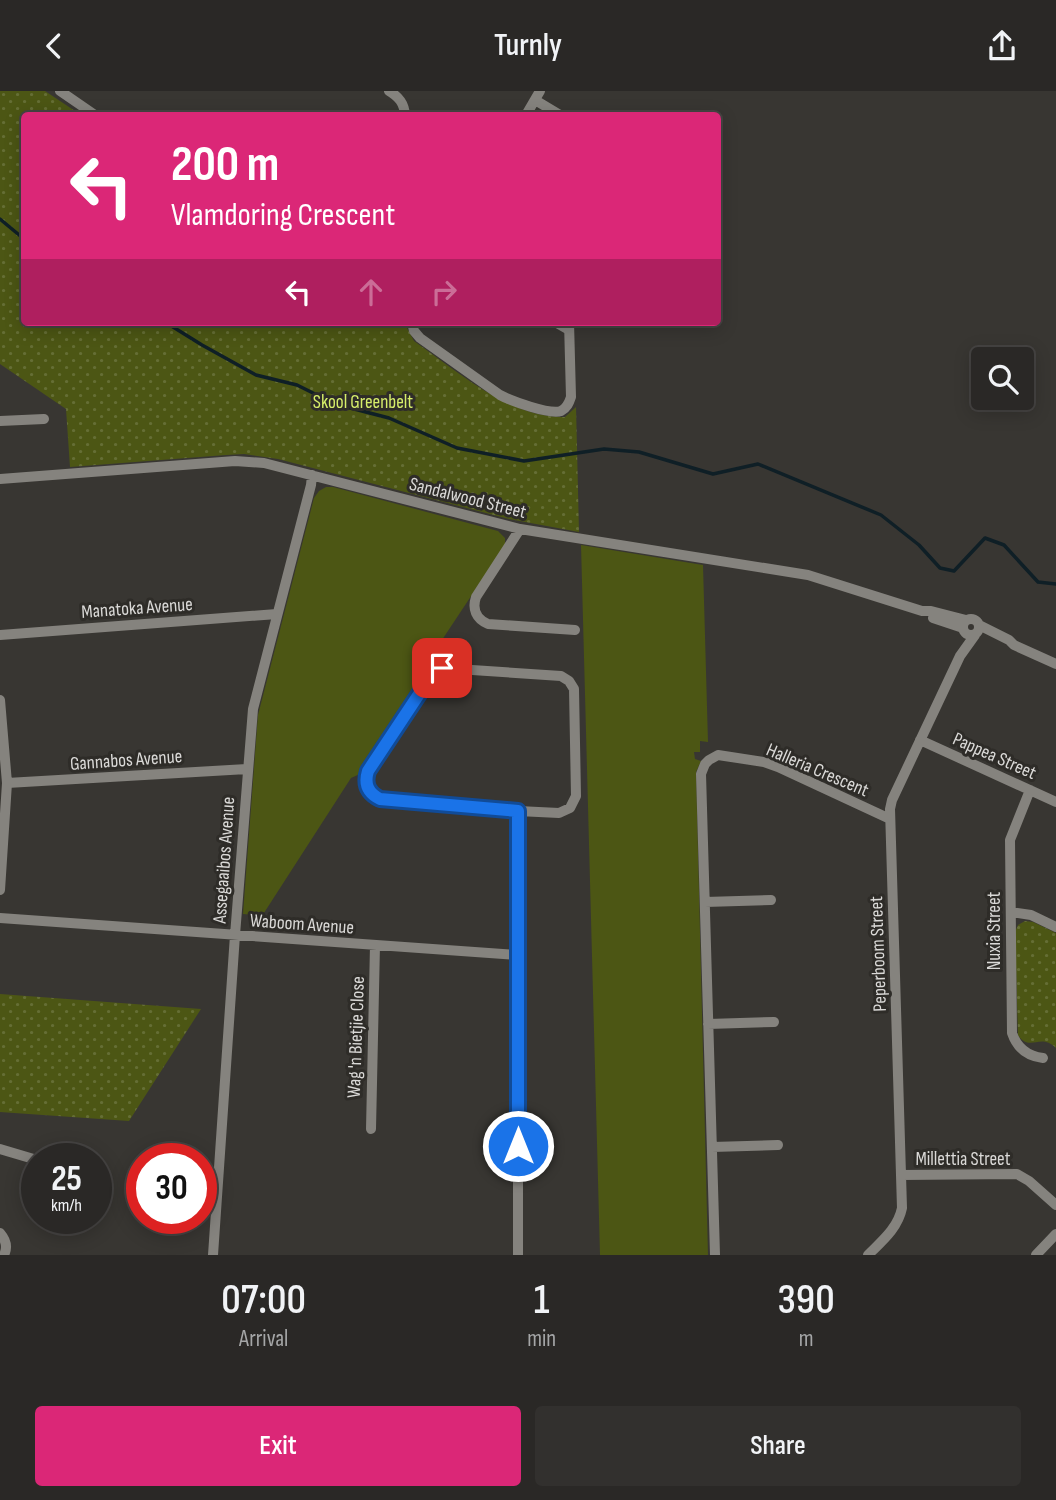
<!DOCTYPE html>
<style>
:root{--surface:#2a2826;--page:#32302e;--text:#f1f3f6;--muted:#a5a6a7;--line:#464443;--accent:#db2777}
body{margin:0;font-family:"Sofia Sans Condensed",sans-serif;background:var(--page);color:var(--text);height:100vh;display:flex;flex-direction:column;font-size:26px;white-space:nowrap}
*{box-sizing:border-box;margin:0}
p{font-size:23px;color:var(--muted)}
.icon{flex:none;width:38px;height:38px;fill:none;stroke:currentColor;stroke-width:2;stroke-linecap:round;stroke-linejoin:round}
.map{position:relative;height:1164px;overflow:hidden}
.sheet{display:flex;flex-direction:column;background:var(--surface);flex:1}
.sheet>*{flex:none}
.top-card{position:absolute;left:21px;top:21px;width:700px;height:214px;border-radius:7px;box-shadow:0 4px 18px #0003,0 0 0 2px var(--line);background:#db2777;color:#fff;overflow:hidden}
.tools{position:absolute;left:971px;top:256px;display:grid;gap:14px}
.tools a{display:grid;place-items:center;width:63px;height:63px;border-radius:7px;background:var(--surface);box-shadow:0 4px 18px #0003,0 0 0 2px var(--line);font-size:35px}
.speed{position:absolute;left:21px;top:1052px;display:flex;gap:14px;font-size:35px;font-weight:700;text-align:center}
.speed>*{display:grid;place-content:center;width:91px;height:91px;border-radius:50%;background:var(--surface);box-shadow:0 4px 18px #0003,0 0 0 2px var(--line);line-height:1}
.speed small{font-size:18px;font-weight:400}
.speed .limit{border:10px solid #d22;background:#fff;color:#111}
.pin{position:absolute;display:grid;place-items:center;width:60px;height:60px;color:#fff;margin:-30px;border-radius:14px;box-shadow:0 4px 10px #0006}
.me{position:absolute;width:77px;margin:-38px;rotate:0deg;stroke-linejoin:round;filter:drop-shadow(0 0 5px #0008)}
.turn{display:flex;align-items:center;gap:24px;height:147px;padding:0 35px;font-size:32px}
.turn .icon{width:91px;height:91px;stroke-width:2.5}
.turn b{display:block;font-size:49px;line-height:60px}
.lanes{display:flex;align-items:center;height:66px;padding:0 35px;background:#0003;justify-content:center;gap:35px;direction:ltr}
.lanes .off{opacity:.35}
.eta{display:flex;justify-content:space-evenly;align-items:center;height:119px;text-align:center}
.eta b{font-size:42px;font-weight:600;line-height:49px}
.cta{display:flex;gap:14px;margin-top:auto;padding:14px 35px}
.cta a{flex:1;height:80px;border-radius:7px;background:var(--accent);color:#fff;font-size:28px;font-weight:600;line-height:80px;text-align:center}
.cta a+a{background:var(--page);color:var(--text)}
header{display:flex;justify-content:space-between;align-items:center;height:91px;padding:0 35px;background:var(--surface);font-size:32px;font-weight:600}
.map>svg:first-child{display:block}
</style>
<header><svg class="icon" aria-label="back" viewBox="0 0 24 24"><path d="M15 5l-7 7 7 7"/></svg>Turnly<svg class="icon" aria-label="share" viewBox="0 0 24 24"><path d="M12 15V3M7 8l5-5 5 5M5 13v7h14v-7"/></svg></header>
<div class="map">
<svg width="1056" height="1164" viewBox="0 0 1056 1164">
<defs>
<pattern id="park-dots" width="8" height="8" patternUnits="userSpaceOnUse" patternTransform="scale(1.75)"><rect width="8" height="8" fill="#4c5614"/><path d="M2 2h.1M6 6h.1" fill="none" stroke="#656e35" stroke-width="1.8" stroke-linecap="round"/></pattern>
</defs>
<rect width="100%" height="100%" fill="#383632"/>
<path fill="#4c5614" d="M 326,396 L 333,396 L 498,440 L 505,447 L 505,454 L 432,564 L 433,575 L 427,581 L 362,682 L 351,687 L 262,825 L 243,823 L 258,624 L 314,407 L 319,400 Z
M 581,454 L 703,474 L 708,651 L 700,650 L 700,661 L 694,661 L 695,668 L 701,670 L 696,681 L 708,1164 L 600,1164 Z"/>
<path fill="url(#park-dots)" d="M 0,0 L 45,0 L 81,24 L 24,24 L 24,231 L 407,231 L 407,237 L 414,250 C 457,280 511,328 565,326 L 576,316 L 579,441 L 509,428 L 278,368 L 244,363 L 226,364 L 70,376 L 66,318 L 0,273 Z
M 1025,830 L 1033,831 L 1056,842 L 1056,957 C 1040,941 1030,962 1018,944 L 1015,841 L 1018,834 Z
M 0,903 L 201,918 L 129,1030 L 0,1021 Z"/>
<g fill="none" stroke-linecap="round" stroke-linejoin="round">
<path stroke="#0f1f26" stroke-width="3.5" d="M 0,128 L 24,148
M 165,231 L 202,254 L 256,284 L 297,294 L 335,313 L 389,327 L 457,357 L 524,370 L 604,358 L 639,361 L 713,383 L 758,373 L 881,424 L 919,454 L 940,477 L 954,480 L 985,447 L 1004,454 L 1038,491 L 1056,493"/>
<path stroke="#85837e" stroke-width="10" d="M 60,0 L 95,24
M 389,0 C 399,6 404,12 405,24
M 535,9 L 560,24
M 526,24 L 540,0
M 412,231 L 414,240 L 420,247 L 500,304 C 511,310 550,324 561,320 C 567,317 569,312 571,306 L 569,231
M 555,231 L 569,239
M 0,330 L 44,328
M 0,388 L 235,370 L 264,372 L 520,438 L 808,484 L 922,520 L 931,520 L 966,529
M 520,438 L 476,506 C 472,518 476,528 488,533 L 575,539
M 933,527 L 963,537
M963 536a8 8 0 1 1 16 0a8 8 0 1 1-16 0Z
M 979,534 L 1009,549 L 1014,554 L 1056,573
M 0,544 L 277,523
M 442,577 L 561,585 L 569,590 L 574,598 L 576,705 L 570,717 L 559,722 L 518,720 L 380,708 C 368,702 364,693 368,680 L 433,582 Z
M 0,609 L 7,692 L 0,799
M 920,649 L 1056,711
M 7,692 L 247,678
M 1030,699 L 1010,749 L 1012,942 C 1017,957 1027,965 1043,967
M 518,720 L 518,1164
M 705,811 L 771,809
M 1011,821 L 1031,824 L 1056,836
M 0,827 L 518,864
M 708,933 L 774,931
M 371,1038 L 375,854
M 712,1056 L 778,1054
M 0,1058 L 37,1069
M 901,1084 L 1017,1083 L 1029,1090 L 1056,1114
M 0,1142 C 6,1149 8,1156 4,1164
M 213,1164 L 235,844 L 253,618 L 311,394 L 312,384
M 715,1164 L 701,683 L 705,673 L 709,669 L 718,664 L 764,671 L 778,676 L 890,728
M 868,1164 C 882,1150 898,1137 902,1117 L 890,718 L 892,709 L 960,565 L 975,544
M 1036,1164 L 1056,1143"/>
</g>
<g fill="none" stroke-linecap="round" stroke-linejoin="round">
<g stroke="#114b97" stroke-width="18">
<path id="route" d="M 442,577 L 433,582 L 368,680 C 364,693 368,702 380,708 L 518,720 L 518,1055"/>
</g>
<use href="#route" stroke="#1a73e8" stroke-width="12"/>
</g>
<g text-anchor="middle" stroke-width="6" stroke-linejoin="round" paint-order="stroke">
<g font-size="19" fill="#d6ed6a" stroke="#2e2c28">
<text x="363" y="317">Skool Greenbelt</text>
</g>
<g font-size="19" fill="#dad9d7" stroke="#2e2c28">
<text transform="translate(468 406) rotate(14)" y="7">Sandalwood Street</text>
<text transform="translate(137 516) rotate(-4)" y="7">Manatoka Avenue</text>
<text transform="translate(995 664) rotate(24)" y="7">Pappea Street</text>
<text transform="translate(126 668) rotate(-4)" y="7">Gannabos Avenue</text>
<text transform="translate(818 678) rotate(23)" y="7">Halleria Crescent</text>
<text transform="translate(223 769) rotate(-86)" y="7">Assegaaibos Avenue</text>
<text transform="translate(302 832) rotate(4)" y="7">Waboom Avenue</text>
<text transform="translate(993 840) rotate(-90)" y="7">Nuxia Street</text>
<text transform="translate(877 863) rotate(-92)" y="7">Peperboom Street</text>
<text transform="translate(355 946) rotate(-88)" y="7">Wag 'n Bietjie Close</text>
<text x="963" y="1074">Millettia Street</text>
</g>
</g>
</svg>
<div class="tools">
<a><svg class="icon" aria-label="search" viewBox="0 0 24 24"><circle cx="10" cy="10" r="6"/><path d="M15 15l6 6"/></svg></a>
</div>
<div class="speed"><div>25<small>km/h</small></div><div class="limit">30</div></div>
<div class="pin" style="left:442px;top:577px;background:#d93025"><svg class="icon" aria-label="arrive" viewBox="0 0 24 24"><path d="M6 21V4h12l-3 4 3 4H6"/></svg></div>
<svg class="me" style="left:518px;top:1055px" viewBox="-20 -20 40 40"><circle r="17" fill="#1a73e8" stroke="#fff" stroke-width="3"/><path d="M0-11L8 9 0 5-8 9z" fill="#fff"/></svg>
<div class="top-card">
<div class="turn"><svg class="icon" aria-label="left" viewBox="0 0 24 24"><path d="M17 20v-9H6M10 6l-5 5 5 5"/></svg><div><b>200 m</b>Vlamdoring Crescent</div></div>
<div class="lanes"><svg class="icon" aria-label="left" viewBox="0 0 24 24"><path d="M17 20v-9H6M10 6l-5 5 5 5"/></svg><svg class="icon off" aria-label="ahead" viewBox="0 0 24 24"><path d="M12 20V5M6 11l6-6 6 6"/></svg><svg class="icon off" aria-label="right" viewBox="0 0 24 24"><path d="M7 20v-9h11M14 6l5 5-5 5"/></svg></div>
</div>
</div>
<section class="sheet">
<div class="eta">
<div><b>07:00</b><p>Arrival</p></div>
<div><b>1</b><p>min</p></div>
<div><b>390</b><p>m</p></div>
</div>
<div class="cta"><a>Exit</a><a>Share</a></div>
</section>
